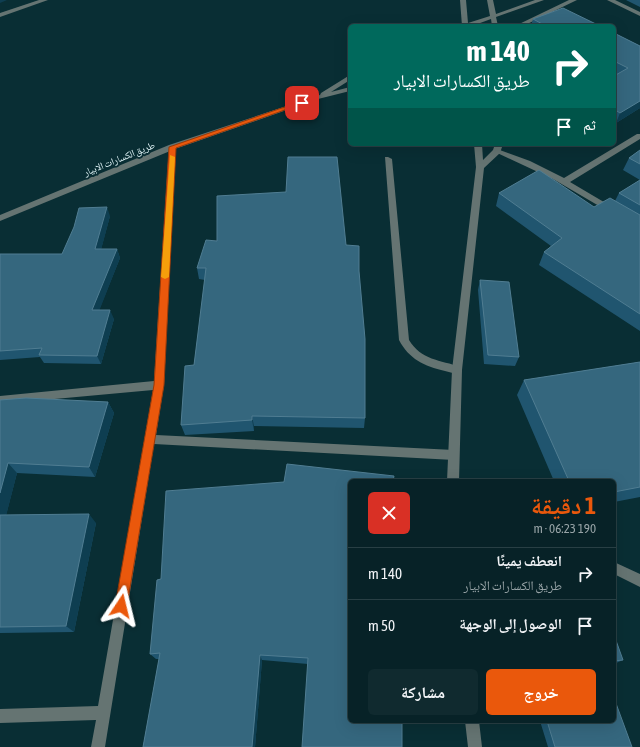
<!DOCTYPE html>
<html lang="ar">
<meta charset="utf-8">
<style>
:root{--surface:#072227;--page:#102a2f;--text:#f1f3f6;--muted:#98a4a7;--line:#283f44;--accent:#ea580c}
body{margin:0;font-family:"Asap Condensed","Noto Naskh Arabic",sans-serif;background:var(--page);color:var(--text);direction:rtl;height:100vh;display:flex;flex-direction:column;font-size:15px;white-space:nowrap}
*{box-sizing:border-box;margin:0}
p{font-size:13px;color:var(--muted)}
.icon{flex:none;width:22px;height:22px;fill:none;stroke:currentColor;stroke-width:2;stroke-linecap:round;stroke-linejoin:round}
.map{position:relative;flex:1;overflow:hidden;direction:ltr}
.side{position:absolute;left:348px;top:479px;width:268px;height:244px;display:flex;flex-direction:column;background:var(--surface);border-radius:6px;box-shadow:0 4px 16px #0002,0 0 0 1px var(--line);direction:rtl}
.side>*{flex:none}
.guide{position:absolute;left:348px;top:24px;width:268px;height:122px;border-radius:6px;box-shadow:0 4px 16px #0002,0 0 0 1px var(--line);direction:rtl;background:#00695c;color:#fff;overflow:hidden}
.pin{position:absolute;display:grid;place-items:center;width:34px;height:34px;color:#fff;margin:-17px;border-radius:8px;box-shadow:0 2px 6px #0006}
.me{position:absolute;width:44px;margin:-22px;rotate:10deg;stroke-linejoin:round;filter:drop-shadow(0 0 3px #0008)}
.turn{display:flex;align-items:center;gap:14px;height:84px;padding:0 20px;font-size:18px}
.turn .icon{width:52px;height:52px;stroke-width:2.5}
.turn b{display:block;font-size:28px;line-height:34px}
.then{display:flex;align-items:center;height:38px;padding:0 20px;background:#0003;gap:8px;font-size:15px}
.round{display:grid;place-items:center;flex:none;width:42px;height:42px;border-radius:6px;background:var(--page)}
.headline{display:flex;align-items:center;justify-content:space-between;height:68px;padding:0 20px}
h1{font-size:24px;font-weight:700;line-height:30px;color:var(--accent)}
.action{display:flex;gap:8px;margin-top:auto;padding:8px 20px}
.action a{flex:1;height:46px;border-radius:6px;background:var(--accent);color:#fff;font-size:16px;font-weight:700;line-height:46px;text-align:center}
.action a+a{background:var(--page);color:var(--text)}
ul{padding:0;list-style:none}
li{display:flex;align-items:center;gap:12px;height:52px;padding:0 20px;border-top:1px solid var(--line)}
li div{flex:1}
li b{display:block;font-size:15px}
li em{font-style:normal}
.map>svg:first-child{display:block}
</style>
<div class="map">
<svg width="640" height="747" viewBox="0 0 640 747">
<rect width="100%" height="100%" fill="#092e34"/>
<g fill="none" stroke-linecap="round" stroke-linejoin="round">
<path fill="#657472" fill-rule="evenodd" d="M 39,0 L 48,0 L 0,17 L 0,13 Z
M 607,0 L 615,0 L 640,12 L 640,16 Z
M 637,134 L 640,134 L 640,139 L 570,182 L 614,208 L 614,212 L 611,213 L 553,179 L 493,151 L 497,149 L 530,161 L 564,178 Z
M 169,145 L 175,145 L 176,147 L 164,385 L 156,435 L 454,450 L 458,452 L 459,455 L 458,458 L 454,460 L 154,444 L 105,747 L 91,747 L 96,720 L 0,723 L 0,709 L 98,706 L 153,390 L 0,404 L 0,396 L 154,381 Z
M 385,157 L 388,157 L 392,159 L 409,340 C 421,360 440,360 461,367 L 462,370 L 461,373 C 455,375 450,372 445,371 C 424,366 409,359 399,340 Z
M 614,562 L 640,574 L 640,587 L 614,574 Z"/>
<path fill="#657472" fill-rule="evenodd" d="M 460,0 L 466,0 L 468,23 L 490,16 L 487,0 L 493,0 L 496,14 L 535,0 L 544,0 L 496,17 L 498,26 L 492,26 L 491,19 L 472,26 L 462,26 Z
M 569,0 L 577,0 L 523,26 L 515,26 Z
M 350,75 L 350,80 L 331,92 L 350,87 L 350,91 L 318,99 L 175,149 L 0,221 L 0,215 L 169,145 L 320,95 L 321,93 Z
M 474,144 L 482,144 L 483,160 L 493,150 L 495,144 L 503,144 L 500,153 L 484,168 L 462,370 L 459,481 L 447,481 L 452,370 L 476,167 Z
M 465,721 L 479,721 L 482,747 L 468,747 Z"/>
</g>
<path fill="#20556f" d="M 626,0 L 640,0 L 640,7 Z
M 533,19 L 600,26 L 531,26 Z
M 614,33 L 640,46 L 640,108 L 616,123 L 614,122 L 614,76 L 617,75 L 614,73 Z
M 640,150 L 640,180 L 623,170 L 629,158 Z
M 640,180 L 640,331 L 539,265 L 544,252 L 551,246 L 496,206 L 499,193 L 594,207 L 615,201 L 619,193 Z
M 110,216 L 101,249 L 117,249 L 120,258 L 99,310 L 114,319 L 101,364 L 44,363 L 40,357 L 0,360 L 0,254 L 62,254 Z
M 217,241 L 346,245 L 359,271 L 365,418 L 364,428 L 254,426 L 254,431 L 185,435 L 181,425 L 194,365 L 205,280 L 199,279 L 197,268 Z
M 480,280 L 519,357 L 515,366 L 484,364 L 478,290 Z
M 640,362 L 640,497 L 614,502 L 614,481 L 554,481 L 517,395 L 524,380 Z
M 0,400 L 108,402 L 114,413 L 95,477 L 17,473 L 6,515 L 96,523 L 74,632 L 0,633 Z
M 394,476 L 308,664 L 262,660 L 255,747 L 143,747 L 159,659 L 156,659 L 150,654 Z
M 614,635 L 623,660 L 614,664 Z
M 540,721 L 614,721 L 632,747 L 548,747 Z"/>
<path fill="#0e3e51" d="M 0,0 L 7,0 L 0,3 Z
M 640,101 L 640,108 L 616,123 L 620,113 Z
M 107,207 L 110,216 L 99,258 L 95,249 Z
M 117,249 L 120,258 L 96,319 L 92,310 Z
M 110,310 L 114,319 L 101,364 L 97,356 Z
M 108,402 L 114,413 L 95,477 L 89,467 Z
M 252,416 L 254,426 L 254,431 L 252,420 Z
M 8,463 L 17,473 L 4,524 L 0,521 L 0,493 Z
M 89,514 L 96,523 L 74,632 L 66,626 Z
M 260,655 L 262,660 L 255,747 L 252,747 Z"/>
<path fill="#35677e" stroke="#507d92" d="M 563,8 L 600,26 L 546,26 L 533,19 Z
M 614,33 L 640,46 L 640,101 L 620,113 L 614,109 L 614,76 L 628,68 L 614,61 Z
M 640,150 L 640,164 L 629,158 Z
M 288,157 L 337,157 L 346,245 L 359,246 L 359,271 L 365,339 L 365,418 L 252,416 L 252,420 L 181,425 L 185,366 L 194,365 L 206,268 L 197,268 L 206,240 L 217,241 L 217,196 L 286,192 Z
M 539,170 L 594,207 L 610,198 L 640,215 L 640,314 L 544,252 L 562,238 L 499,193 Z
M 640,180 L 640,205 L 619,193 Z
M 107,207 L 95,249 L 117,249 L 92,310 L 110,310 L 97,356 L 39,355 L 42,348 L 0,351 L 0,254 L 62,254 L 74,227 L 79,208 Z
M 480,280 L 509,282 L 519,357 L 488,355 Z
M 640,362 L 640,487 L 614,492 L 614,481 L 569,481 L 524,380 Z
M 26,398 L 108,402 L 89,467 L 8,463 L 0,493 L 0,400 Z
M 287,464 L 394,476 L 393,481 L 350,481 L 350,721 L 402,721 L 402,747 L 302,747 L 308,658 L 260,655 L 252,747 L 143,747 L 160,653 L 150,654 L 157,580 L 161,579 L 166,491 L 284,482 Z
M 89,514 L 66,626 L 0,627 L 0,515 Z
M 614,635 L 623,660 L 614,661 Z
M 614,698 L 632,747 L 555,747 L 547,721 L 614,721 Z"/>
<path fill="#ea580c" stroke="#983908" d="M 299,102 L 305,103 L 176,148 L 164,385 L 127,606 L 125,611 L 121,612 L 117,611 L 115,606 L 154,385 L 169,147 Z"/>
<path fill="#f59e0b" d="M 170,155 L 175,157 L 169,277 L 165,279 L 161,277 Z"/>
<g text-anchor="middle" stroke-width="4" stroke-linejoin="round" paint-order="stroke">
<g font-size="10" fill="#e4f7fa" stroke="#092e34">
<text transform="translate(119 158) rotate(-22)" y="4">طريق الكسارات الابيار</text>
</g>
</g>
</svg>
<div class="pin" style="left:302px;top:103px;background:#d93025"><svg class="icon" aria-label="arrive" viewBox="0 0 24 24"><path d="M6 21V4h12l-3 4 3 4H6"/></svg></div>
<svg class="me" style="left:121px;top:606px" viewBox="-20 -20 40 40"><path d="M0-17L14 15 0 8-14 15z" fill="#ea580c" stroke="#fff" stroke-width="4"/></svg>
<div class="guide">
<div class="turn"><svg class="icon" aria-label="right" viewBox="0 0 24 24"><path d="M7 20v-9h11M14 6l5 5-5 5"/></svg><div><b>140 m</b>طريق الكسارات الابيار</div></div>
<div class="then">ثم<svg class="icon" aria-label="arrive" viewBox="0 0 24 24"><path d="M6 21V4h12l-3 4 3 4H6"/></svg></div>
</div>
<section class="side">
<div class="headline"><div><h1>1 دقيقة</h1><p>190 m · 06:23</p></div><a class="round" style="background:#d93025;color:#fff"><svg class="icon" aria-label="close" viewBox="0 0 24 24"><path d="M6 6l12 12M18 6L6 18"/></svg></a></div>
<ul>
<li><svg class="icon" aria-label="right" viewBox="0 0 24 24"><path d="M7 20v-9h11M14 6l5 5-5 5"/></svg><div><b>انعطف يمينًا</b><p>طريق الكسارات الابيار</p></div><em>140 m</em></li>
<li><svg class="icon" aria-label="arrive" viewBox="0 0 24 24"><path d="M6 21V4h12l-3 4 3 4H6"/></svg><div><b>الوصول إلى الوجهة</b></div><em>50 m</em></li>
</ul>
<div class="action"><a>خروج</a><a>مشاركة</a></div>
</section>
</div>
